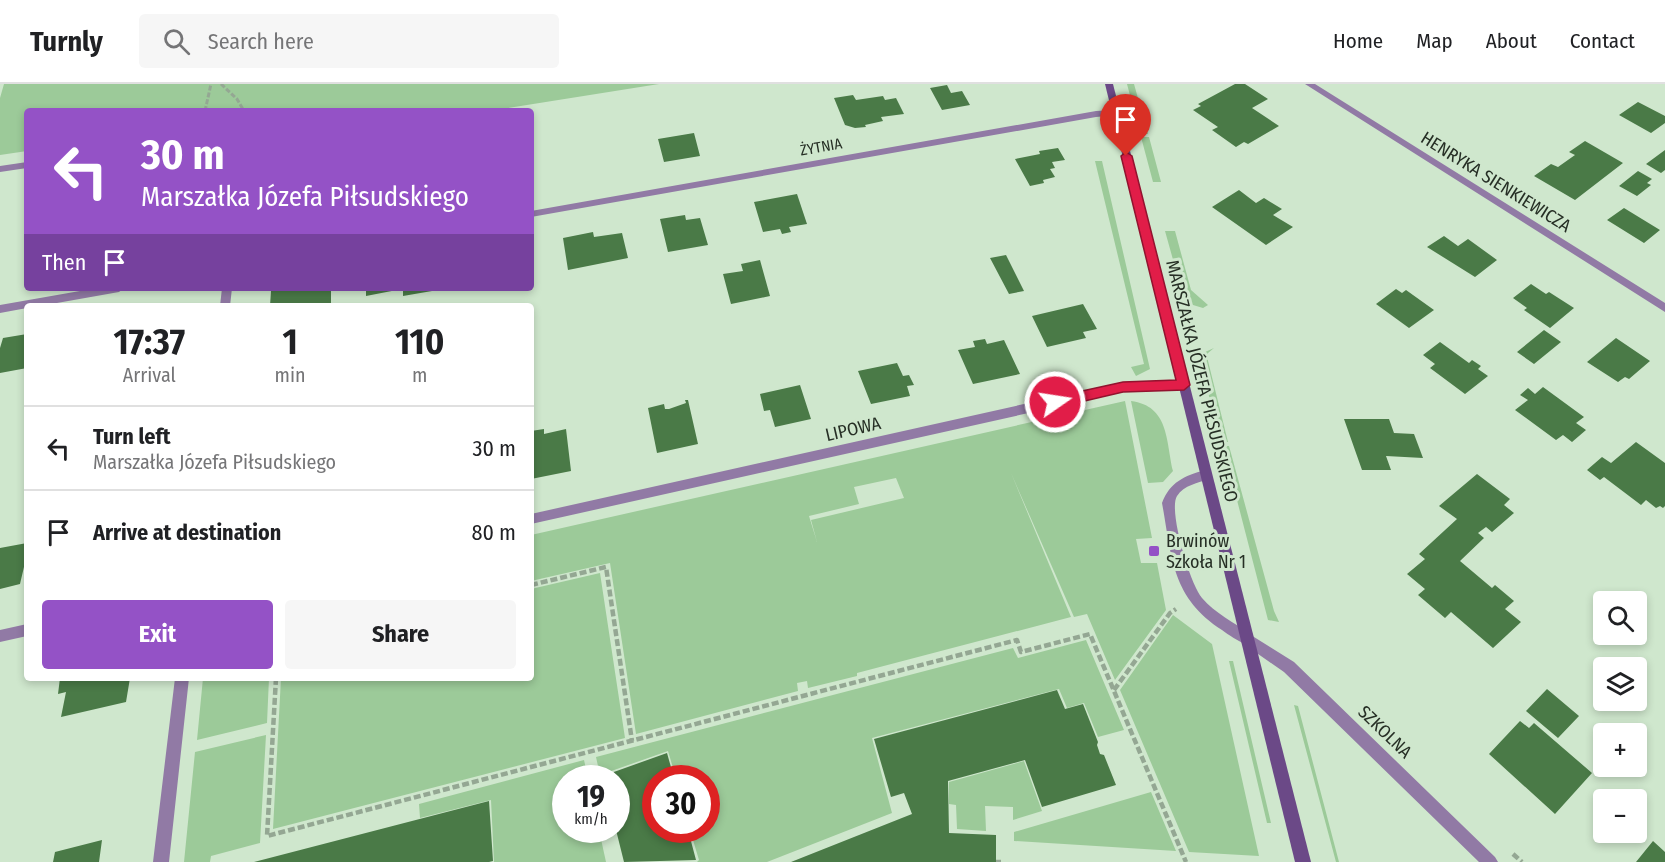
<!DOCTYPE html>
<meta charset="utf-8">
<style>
:root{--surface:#fff;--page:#f6f6f6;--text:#202124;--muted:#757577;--line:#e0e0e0;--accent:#9452c6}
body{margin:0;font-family:"Fira Sans Condensed",sans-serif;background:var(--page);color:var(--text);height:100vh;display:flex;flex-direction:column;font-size:22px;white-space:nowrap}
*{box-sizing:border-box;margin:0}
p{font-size:20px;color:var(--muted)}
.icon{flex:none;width:33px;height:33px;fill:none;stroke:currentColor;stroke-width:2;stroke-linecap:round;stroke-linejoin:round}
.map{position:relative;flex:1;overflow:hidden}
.drawer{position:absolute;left:24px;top:219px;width:510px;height:378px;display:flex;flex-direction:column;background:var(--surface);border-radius:6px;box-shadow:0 3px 9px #0003}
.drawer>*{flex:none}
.top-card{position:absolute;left:24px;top:24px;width:510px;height:183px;border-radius:6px;box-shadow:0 3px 9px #0003;background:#9452c6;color:#fff;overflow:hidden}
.tools{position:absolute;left:1593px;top:507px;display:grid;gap:12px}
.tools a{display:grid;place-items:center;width:54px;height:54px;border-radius:6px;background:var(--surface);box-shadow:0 3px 9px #0003;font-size:30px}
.speed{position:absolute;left:552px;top:681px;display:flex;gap:12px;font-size:30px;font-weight:700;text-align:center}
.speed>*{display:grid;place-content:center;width:78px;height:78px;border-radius:50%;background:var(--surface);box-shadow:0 3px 9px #0003;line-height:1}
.speed small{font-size:15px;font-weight:400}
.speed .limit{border:9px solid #d22;background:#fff;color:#111}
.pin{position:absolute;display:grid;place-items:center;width:51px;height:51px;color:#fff;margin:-62px -26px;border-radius:50% 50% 50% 0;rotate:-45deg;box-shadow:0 0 6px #0007}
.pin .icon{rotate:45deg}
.me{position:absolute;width:66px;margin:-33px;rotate:77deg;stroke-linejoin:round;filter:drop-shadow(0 0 4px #0008)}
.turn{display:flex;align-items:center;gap:21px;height:126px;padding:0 18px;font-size:27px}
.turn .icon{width:78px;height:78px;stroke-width:2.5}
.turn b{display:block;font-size:42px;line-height:51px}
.then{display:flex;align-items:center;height:57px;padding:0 18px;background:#0003;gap:12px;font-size:22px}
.eta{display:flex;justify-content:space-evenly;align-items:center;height:102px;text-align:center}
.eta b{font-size:36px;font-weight:700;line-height:42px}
.primary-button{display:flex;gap:12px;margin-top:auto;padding:12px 18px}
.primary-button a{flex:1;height:69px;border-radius:6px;background:var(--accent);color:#fff;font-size:24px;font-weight:700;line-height:69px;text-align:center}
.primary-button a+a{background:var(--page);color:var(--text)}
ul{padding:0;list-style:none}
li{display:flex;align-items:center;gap:18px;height:84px;padding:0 18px;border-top:2px solid var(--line)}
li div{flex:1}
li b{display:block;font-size:22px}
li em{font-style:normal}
header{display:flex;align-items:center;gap:36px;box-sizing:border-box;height:84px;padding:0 30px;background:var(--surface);border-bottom:2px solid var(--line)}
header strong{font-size:28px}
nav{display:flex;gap:33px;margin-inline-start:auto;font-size:21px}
.search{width:420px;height:54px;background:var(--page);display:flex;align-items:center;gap:15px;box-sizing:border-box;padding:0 21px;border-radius:6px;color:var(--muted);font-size:22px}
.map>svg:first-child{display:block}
</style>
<header>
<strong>Turnly</strong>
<div class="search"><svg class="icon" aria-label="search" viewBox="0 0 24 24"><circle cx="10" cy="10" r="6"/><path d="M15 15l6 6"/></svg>Search here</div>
<nav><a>Home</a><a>Map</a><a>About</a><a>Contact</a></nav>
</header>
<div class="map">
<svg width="1665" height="778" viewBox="0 0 1665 778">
<rect width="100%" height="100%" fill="#cfe7cd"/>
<path fill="#9cca99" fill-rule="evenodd" d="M 4,0 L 659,0 L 489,27 L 27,27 L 27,67 L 0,71 L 0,14 Z
M 1127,0 L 1134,0 L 1148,50 L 1140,50 Z
M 1141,53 L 1149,53 L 1161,98 L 1153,98 Z
M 1095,77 L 1102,77 L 1150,285 L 1136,292 L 1131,283 L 1144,280 Z
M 1165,147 L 1175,147 L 1191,206 L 1208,221 L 1203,224 L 1193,221 L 1184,215 Z
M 1214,264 L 1208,269 L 1208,277 L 1228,358 L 1221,358 L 1199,274 L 1204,274 L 1203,269 Z
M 1125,317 L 1152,454 L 1136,455 L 1141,479 L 1157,479 L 1166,526 L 1115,596 L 1087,530 L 1074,533 L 1011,389 L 1071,533 L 857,589 L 857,592 L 808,604 L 807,597 L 797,599 L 798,607 L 636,650 L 610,479 L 531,497 L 531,451 ZM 896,394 L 904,414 L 811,436 L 817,458 L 809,432 L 859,420 L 854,403 Z
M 1131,317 C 1169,322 1166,356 1173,387 L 1163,398 L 1148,399 Z
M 1223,362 L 1229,362 L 1274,527 L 1279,538 L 1268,536 Z
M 600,489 L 625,654 L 273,745 L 281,594 L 531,594 L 531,505 Z
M 1173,531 L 1212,560 L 1259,772 L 1189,768 L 1120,606 Z
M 1086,556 L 1124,646 L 1098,653 L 1084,619 L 1067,624 L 1059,605 L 872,654 L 892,729 L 767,778 L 697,778 L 699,776 L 690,746 L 706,746 L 706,694 L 676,694 L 668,667 L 600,691 L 596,673 L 1013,564 L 1018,574 Z
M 1229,577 L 1233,577 L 1271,739 L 1267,739 Z
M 203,594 L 269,594 L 267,639 L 197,656 Z
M 1294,621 L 1298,622 L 1339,778 L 1336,778 Z
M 266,651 L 260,759 L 211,772 L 210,778 L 184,778 L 195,668 Z
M 584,676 L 588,694 L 566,694 L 566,746 L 599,746 L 606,778 L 494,778 L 491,716 L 420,734 L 419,720 Z
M 1024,677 L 1042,727 L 1013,736 L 1013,723 L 985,722 L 986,747 L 957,745 L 956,721 L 949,720 L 949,698 Z
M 1151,708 L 1176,767 L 1014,757 L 1014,748 Z"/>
<path fill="#4a7a47" d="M 1235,0 L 1245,0 L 1268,15 L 1252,24 L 1279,42 L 1248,60 L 1244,58 L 1236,63 L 1212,46 L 1218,43 L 1193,26 L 1201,22 L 1198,20 Z
M 947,1 L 951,9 L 962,7 L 970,21 L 942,26 L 930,4 Z
M 853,11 L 856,16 L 883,12 L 885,16 L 896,14 L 904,30 L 881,33 L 883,37 L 865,41 L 866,43 L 855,44 L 845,41 L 834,14 Z
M 1638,18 L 1665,32 L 1665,39 L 1651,49 L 1619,31 Z
M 694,49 L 700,72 L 664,78 L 658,55 Z
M 1585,57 L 1623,79 L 1575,116 L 1534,92 L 1551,80 L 1558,83 L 1575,71 L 1569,68 Z
M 1058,64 L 1065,76 L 1052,78 L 1055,84 L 1050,85 L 1055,93 L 1043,96 L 1044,99 L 1030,102 L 1015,75 L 1040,70 L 1039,67 Z
M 1665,66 L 1665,86 L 1661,89 L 1646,80 Z
M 1638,87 L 1652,95 L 1647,99 L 1651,101 L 1637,112 L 1619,102 Z
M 1239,106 L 1256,119 L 1264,114 L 1282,125 L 1273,131 L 1293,143 L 1266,161 L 1212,123 Z
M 797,110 L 807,140 L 789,143 L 791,148 L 782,150 L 780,145 L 763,148 L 754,118 Z
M 1624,124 L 1660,146 L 1644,159 L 1607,136 Z
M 685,131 L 686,136 L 700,134 L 708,161 L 668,168 L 660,135 Z
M 593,148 L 594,153 L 622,149 L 628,174 L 568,186 L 563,154 Z
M 1444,152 L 1458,162 L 1468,155 L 1497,176 L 1475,193 L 1427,163 Z
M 1006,171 L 1024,207 L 1009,210 L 990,174 Z
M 760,176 L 770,212 L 731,220 L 723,190 L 743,187 L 741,180 Z
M 1531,200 L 1546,210 L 1549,208 L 1574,224 L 1550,244 L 1524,226 L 1527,224 L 1513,214 Z
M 286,204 L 293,204 L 293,206 L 331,204 L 331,222 L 270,222 L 271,207 Z
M 366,204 L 401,204 L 402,205 L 366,212 Z
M 403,204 L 432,204 L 432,207 L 403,212 Z
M 1396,205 L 1402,209 L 1406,206 L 1434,226 L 1409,244 L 1376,220 Z
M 1083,220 L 1097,245 L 1083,248 L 1086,254 L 1047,263 L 1032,232 Z
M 1544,246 L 1561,258 L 1534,280 L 1517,268 Z
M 27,250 L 27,284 L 0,289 L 0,264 L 3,254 Z
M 1616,254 L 1650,277 L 1629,295 L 1625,293 L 1618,298 L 1587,278 Z
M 985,255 L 987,260 L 1004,256 L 1020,290 L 973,300 L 958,266 L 975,263 L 973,257 Z
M 1440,258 L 1469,279 L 1472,276 L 1481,282 L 1478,285 L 1488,292 L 1465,310 L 1430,284 L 1435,280 L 1423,271 Z
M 897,279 L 903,292 L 909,291 L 914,301 L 907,302 L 910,312 L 871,320 L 858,287 Z
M 800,301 L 811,335 L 775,343 L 770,326 L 764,327 L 760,310 Z
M 1543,303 L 1584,333 L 1576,339 L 1586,346 L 1572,358 L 1563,351 L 1556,356 L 1515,326 L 1528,316 L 1520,311 L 1528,304 L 1535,310 Z
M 685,316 L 688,316 L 698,360 L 657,369 L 648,324 L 664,320 L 665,325 L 669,325 L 686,319 Z
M 1344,335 L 1389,335 L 1394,349 L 1414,350 L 1423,374 L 1386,372 L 1391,386 L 1362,386 Z
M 544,345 L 544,350 L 566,345 L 571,387 L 531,395 L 531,347 Z
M 1636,358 L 1665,379 L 1665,422 L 1663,424 L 1660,422 L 1656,424 L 1646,416 L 1641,421 L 1604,393 L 1600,396 L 1587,386 L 1602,373 L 1611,379 Z
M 1477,390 L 1510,415 L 1504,421 L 1514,429 L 1492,448 L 1486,443 L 1478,449 L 1484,454 L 1460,477 L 1492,504 L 1495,501 L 1514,517 L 1505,525 L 1521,538 L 1493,564 L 1451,528 L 1445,534 L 1418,511 L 1425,505 L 1407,490 L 1425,475 L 1419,470 L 1457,435 L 1439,422 Z
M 27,459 L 27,470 L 20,500 L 0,505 L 0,464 Z
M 60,594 L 130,594 L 126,618 L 61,633 L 66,608 L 58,610 Z
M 1547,605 L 1579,632 L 1558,654 L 1526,627 Z
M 1057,606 L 1065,625 L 1083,620 L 1098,658 L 1097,661 L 1100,670 L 1104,671 L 1116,701 L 1042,723 L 1025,676 L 948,697 L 949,749 L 996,751 L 996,778 L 791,778 L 912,730 L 904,709 L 891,713 L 874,655 Z
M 1520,637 L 1529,644 L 1534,639 L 1592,689 L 1555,730 L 1489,670 Z
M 667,669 L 674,694 L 656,694 L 656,746 L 688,746 L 696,776 L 624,778 L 616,746 L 616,694 L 597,694 Z
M 489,717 L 493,777 L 489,778 L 254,778 Z
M 102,756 L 99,778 L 53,778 L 55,768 Z
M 1653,757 L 1665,768 L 1665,778 L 1636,778 Z"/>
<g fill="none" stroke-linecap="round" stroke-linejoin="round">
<path stroke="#94a793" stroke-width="3" stroke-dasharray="5 2" stroke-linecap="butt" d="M 221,0 L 237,15 L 244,27
M 205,27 L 211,0"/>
<path stroke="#94a793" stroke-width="4.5" stroke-dasharray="7 3" stroke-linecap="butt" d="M 531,501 L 606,483 L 632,657
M 276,594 L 267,752 L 1017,556 L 1021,568 L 1090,550 L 1186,778
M 1114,606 L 1170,529 L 1176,525
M 1513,770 L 1522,778
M 996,778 L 1001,778"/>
<path fill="#917aa5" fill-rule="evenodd" d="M 1205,386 L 1209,387 L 1211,391 L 1209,395 C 1198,399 1184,401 1177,412 C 1168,426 1190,500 1202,514 C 1215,529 1234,539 1251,550 L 1253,554 L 1251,558 L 1246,560 C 1237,557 1229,551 1222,546 C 1171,513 1172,473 1162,419 C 1170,398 1184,392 1205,386 Z"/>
<path fill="#917aa5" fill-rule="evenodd" d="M 1305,0 L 1315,0 L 1665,219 L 1665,228 Z
M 1116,26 L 1121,29 L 1119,31 L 1096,33 L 531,133 L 531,127 L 1096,27 Z
M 27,78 L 27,84 L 0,88 L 0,82 Z
M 97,204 L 124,204 L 119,208 L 40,222 L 27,222 L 27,224 L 0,229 L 0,221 Z
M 222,204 L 232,204 L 230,222 L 220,222 Z
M 1184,297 L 1190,301 L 1184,305 L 1123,308 L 531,440 L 531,430 L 1123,298 Z
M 27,540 L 27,552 L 0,558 L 0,546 Z
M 1246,548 L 1294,578 L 1495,773 L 1498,778 L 1479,778 L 1284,588 L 1241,558 L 1239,554 L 1241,550 Z
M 175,594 L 189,594 L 169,778 L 153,778 Z"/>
<path fill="#6b4987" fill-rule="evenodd" d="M 1105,0 L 1113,0 L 1311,778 L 1295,778 Z"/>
</g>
<path fill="#e11d48" stroke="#92132f" stroke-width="1.5" d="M 1126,68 L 1132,72 L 1190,301 L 1184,306 L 1123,308 L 1055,324 L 1048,318 L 1055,313 L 1123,298 L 1176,296 L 1121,72 Z"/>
<rect fill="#9452c6" stroke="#cfe7cd" stroke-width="2" x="1148" y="461" width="12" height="12" rx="3"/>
<g text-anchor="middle" stroke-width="6" stroke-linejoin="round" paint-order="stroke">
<g font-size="15" fill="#262f25" stroke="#cfe7cd">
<text transform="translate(821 63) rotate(-10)" y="5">ŻYTNIA</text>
</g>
<g font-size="18" fill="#262f25" stroke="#cfe7cd">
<text transform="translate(1496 98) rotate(32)" y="6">HENRYKA SIENKIEWICZA</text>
<text transform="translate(1202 297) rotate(76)" y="6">MARSZAŁKA JÓZEFA PIŁSUDSKIEGO</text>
<text transform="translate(853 345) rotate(-13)" y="6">LIPOWA</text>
<text transform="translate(1385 648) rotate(44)" y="6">SZKOLNA</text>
</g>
<g font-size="18" fill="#262f25" stroke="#cfe7cd" text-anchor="start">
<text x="1166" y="463">Brwinów<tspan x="1166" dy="21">Szkoła Nr 1</tspan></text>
</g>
</g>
</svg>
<div class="tools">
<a><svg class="icon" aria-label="search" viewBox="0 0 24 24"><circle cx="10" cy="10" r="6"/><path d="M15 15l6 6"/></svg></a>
<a><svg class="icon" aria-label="layers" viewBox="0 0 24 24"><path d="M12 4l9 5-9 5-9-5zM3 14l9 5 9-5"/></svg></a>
<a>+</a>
<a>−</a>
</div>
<div class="speed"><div>19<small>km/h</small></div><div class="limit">30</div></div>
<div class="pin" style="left:1126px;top:72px;background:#d93025"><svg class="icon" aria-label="arrive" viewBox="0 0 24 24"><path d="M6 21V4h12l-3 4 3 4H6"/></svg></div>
<svg class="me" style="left:1055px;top:318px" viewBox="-20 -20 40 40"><circle r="17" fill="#e11d48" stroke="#fff" stroke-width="3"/><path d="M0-11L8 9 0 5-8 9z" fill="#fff"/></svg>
<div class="top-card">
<div class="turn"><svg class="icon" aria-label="left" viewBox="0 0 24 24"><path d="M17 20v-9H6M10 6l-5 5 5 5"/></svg><div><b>30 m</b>Marszałka Józefa Piłsudskiego</div></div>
<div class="then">Then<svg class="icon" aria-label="arrive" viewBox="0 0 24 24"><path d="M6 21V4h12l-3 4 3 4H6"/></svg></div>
</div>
<section class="drawer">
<div class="eta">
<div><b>17:37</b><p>Arrival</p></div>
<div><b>1</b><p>min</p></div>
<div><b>110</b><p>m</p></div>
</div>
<ul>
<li><svg class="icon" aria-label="left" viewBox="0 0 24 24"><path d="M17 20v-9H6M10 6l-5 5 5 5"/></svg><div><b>Turn left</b><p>Marszałka Józefa Piłsudskiego</p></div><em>30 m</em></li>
<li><svg class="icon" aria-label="arrive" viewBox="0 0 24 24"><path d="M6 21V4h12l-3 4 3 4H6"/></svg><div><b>Arrive at destination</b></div><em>80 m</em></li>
</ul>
<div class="primary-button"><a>Exit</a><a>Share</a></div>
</section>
</div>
